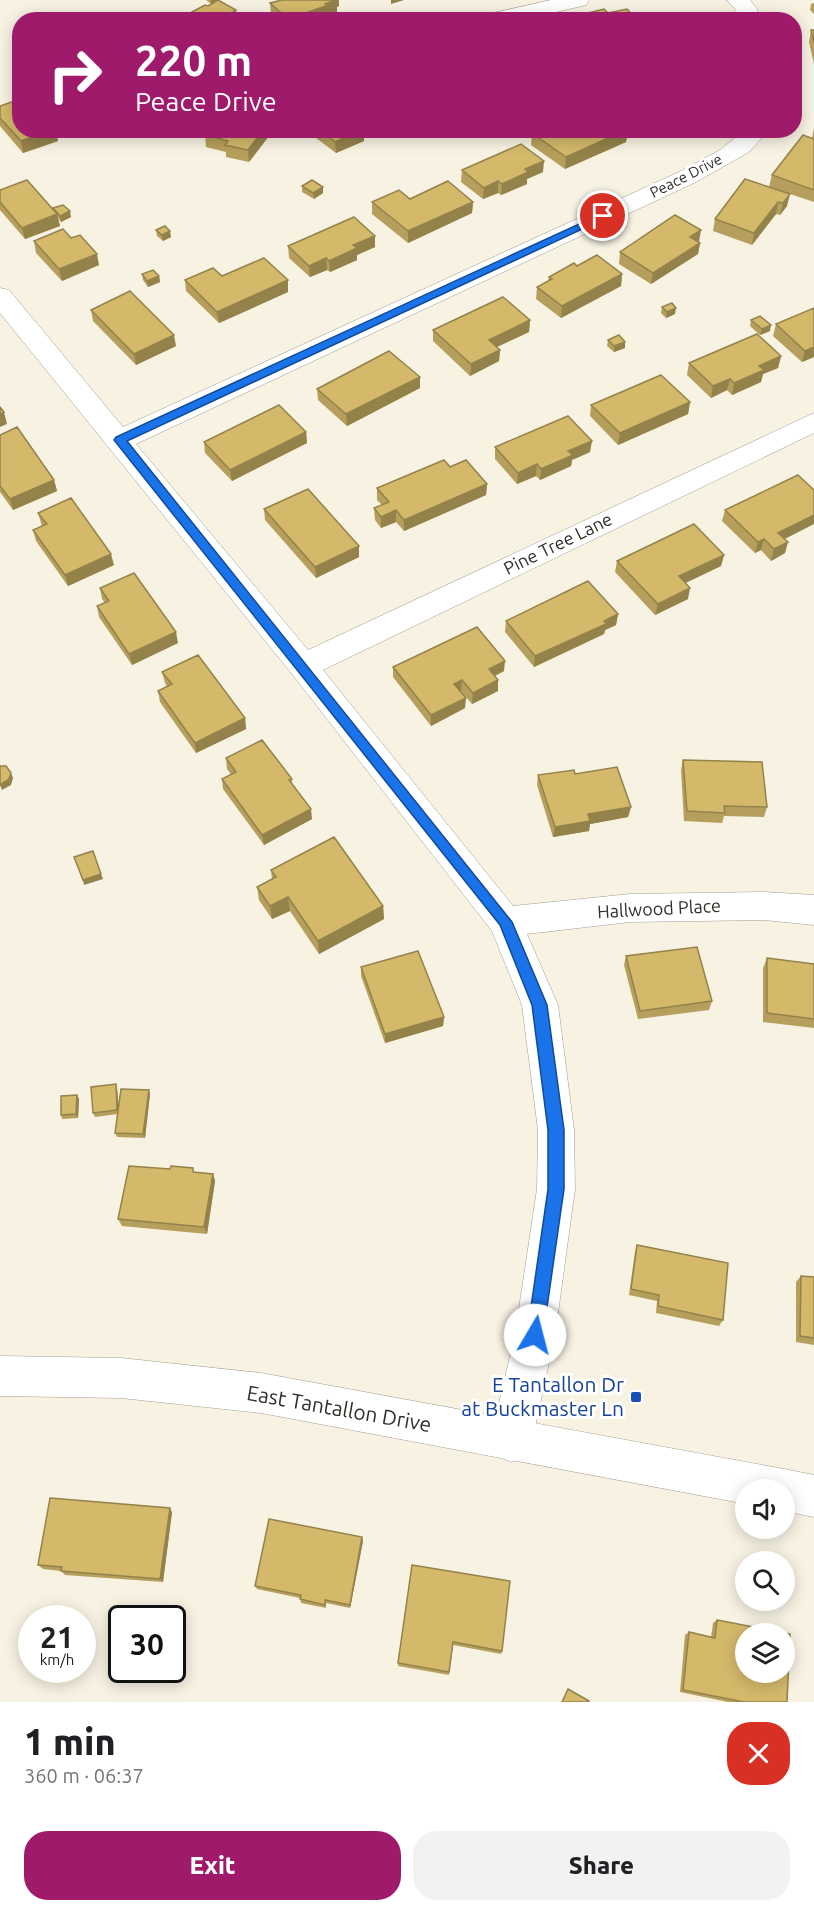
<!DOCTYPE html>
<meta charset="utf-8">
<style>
:root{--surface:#fff;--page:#f2f2f2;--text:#202124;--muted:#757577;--accent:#9f1a6a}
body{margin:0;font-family:Ubuntu,sans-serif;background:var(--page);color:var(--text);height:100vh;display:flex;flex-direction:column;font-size:22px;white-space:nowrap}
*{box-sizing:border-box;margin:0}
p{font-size:20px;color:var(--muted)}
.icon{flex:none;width:33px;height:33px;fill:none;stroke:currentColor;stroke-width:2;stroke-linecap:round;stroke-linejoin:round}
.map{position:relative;height:1702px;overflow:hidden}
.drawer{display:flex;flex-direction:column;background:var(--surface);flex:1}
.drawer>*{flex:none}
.banner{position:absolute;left:12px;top:12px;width:790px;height:126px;border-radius:24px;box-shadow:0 3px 15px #0003;background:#9f1a6a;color:#fff;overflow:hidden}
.fabs{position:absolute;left:735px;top:1479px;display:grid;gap:12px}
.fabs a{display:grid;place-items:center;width:60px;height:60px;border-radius:50%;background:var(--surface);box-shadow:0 3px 15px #0003;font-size:30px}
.speed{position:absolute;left:18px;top:1605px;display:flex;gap:12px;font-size:30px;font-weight:700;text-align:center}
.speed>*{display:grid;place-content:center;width:78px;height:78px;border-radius:50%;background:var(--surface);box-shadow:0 3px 15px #0003;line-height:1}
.speed small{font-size:15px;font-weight:400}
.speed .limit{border:3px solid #111;border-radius:9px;background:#fff;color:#111}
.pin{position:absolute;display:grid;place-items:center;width:51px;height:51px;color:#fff;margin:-26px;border:3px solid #fff;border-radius:50%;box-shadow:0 2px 6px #0007}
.me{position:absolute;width:66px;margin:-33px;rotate:8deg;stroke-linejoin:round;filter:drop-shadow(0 0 4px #0008)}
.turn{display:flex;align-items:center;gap:21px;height:126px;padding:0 24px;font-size:27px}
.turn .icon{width:78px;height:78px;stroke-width:2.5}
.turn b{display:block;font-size:42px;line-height:51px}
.round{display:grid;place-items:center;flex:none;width:63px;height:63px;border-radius:24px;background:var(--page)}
.summary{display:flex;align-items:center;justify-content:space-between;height:102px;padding:0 24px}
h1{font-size:36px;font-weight:800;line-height:45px}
.primary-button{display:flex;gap:12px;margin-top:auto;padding:12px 24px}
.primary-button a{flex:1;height:69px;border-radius:24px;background:var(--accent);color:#fff;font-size:24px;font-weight:800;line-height:69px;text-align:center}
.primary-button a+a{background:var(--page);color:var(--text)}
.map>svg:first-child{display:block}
</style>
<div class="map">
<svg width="814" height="1702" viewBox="0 0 814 1702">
<rect width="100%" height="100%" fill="#f7f2e2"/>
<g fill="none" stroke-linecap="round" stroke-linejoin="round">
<g stroke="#a29d8f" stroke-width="1">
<path id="street" d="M 551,0 L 589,0 L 586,5 L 523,20 L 482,20 L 485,15 Z
M 727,0 L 750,0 L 757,9 L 760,20 L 738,20 L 736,10 Z
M 745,130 L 769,130 L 749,152 L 696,182 L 136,444 L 308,650 L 814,413 L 814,433 L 323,670 L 513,906 L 630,894 L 764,892 L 814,895 L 814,925 L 764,920 L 630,922 L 527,934 L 558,1005 L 574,1130 L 575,1189 L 555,1335 L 532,1441 L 526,1456 L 511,1462 L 496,1456 L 490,1441 L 515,1335 L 537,1189 L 538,1130 L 522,1005 L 492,931 L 292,674 L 0,313 L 0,288 L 9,290 L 123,427 L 679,172 L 720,150 Z"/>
</g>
<g stroke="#a29d8f" stroke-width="1">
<path id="secondary" d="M 0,1356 L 121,1358 L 261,1373 L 784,1469 L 814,1475 L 814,1517 L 784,1511 L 784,1490 L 746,1490 L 746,1504 L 261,1413 L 121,1398 L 0,1396 Z"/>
</g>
<use href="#street" fill="#fff" fill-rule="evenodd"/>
<use href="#secondary" fill="#fff" fill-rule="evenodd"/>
</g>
<path fill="#b69f5c" d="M 206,0 L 219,0 L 208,6 L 211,4 Z
M 270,3 L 339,6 L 337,7 L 337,12 L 327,15 L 327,17 L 321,20 L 276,20 L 271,15 Z
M 814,3 L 814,14 L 810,10 L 811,4 Z
M 811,30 L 814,30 L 814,64 L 809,42 Z
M 0,106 L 56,131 L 58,141 L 23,153 L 0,126 Z
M 814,128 L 814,202 L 769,187 L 772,175 L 812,138 Z
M 312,130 L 372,130 L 364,134 L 364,141 L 336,153 L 312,135 Z
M 555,130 L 628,130 L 626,142 L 565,169 L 531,145 L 532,133 L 546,135 Z
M 205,135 L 269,136 L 249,162 L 226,157 L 226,152 L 206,147 Z
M 462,170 L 543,172 L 527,179 L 527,184 L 501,195 L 498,193 L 483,199 L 461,182 Z
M 745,179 L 787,206 L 780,215 L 776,214 L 752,245 L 713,231 L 715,219 Z
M 302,186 L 323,187 L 323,193 L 314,199 L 302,192 Z
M 0,190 L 53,210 L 71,217 L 61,222 L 58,218 L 60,226 L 25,239 L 0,210 Z
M 410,199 L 473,202 L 472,213 L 408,243 L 372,214 L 372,202 Z
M 156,230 L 171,237 L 163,241 L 157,236 Z
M 34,241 L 99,265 L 62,281 L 36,253 Z
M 700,243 L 698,254 L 651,284 L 619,264 L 620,252 Z
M 288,246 L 375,247 L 357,255 L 357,260 L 330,272 L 327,270 L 310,277 L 289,258 Z
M 577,266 L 622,274 L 621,286 L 561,318 L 536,299 L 537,287 L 548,281 L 549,277 Z
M 142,274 L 159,276 L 160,282 L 148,287 L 143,280 Z
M 222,276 L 288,280 L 288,292 L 219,323 L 186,291 L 185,280 Z
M 662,307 L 675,314 L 666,318 L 661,313 Z
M 91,310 L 176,346 L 136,365 L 93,321 Z
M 530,320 L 529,332 L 497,347 L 500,350 L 499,361 L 470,376 L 433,341 L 433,330 Z
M 751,320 L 770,331 L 760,335 L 750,326 Z
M 776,324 L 814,357 L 802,362 L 773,336 Z
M 608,340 L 625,342 L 625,348 L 614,352 L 607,346 Z
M 781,356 L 778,368 L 763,374 L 761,382 L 732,395 L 727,390 L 711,398 L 687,375 L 689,363 Z
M 420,388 L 347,426 L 318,400 L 317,389 Z
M 690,402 L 688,414 L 618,445 L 590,416 L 591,405 Z
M 306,432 L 307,443 L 232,481 L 205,453 L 204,442 Z
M 0,435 L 54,480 L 57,491 L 13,510 L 0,492 Z
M 495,447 L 590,452 L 572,460 L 571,466 L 540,480 L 536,476 L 517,484 L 495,459 Z
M 450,467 L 487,484 L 486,495 L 404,531 L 396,522 L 381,528 L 375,520 L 374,508 L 382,505 L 377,500 L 377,488 Z
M 264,509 L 359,557 L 316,578 L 265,520 Z
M 725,510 L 784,539 L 785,553 L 771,561 L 761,550 L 755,553 L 722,521 Z
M 38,513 L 114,565 L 68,586 L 36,541 L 33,530 L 42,526 Z
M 724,555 L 721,566 L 685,583 L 688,599 L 655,615 L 615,572 L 617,561 Z
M 100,588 L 178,643 L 132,665 L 99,617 L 97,606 L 105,603 L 102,599 Z
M 618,614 L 616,625 L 605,630 L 604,634 L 534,667 L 505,632 L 506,621 Z
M 393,667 L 504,671 L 495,676 L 498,691 L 472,704 L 461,691 L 460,691 L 465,708 L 431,726 L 393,677 Z
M 162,672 L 245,718 L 246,729 L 196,753 L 160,702 L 158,691 L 167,686 L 165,683 Z
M 226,758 L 292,779 L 292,783 L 312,819 L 264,845 L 223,789 L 222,779 L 231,774 L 227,769 Z
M 683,760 L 767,807 L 764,817 L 724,816 L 722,823 L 684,821 L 681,770 Z
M 575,774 L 631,807 L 628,817 L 590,824 L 589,831 L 553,837 L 537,785 L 538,775 Z
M 271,870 L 383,906 L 384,919 L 319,954 L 290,911 L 272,919 L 259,900 L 257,887 L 272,879 Z
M 626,956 L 712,1001 L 709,1010 L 638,1019 L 624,965 Z
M 767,958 L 814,964 L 814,1028 L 763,1022 L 763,968 Z
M 361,967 L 444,1017 L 443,1026 L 385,1043 L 361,976 Z
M 117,1088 L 119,1108 L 150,1094 L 145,1138 L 117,1137 L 115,1133 L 118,1114 L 95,1117 L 93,1113 Z
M 77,1095 L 79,1099 L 78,1118 L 62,1119 L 61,1115 Z
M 194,1172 L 213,1174 L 215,1181 L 207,1234 L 122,1226 L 118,1219 Z
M 637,1245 L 723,1320 L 719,1326 L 656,1313 L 657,1301 L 629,1295 L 635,1252 Z
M 801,1276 L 814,1277 L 814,1345 L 796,1342 L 796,1282 Z
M 172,1512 L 163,1582 L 65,1575 L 61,1571 L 43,1569 L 38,1565 Z
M 362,1537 L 363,1541 L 350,1608 L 326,1603 L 326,1608 L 301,1603 L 300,1598 L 257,1589 L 255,1586 Z
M 412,1565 L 502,1651 L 501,1654 L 453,1645 L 449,1675 L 398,1666 Z
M 717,1620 L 787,1702 L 728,1702 L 680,1692 L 685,1635 L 689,1632 L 711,1637 L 713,1623 Z"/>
<path fill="#94824b" d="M 211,0 L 219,0 L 211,4 Z
M 333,0 L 339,0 L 339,6 L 337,7 L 337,12 L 327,15 L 327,17 L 321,20 L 288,20 Z
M 391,0 L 404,0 L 391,4 Z
M 236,10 L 237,20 L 221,20 Z
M 51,130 L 59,130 L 56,131 L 58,141 L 23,153 L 21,141 Z
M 263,130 L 268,130 L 269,136 L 249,162 L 248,150 Z
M 359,130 L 372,130 L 364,134 L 364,141 L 336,153 L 335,142 Z
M 626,130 L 628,130 L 626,142 L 565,169 L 566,157 Z
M 544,161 L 543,172 L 527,179 L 527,184 L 501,195 L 502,184 L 525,169 Z
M 498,181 L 498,193 L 483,199 L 484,188 Z
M 323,187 L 323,193 L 314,199 L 313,193 Z
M 790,194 L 787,206 L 780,215 L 783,203 Z
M 473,202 L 472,213 L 408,243 L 408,231 Z
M 778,202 L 776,214 L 752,245 L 754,233 Z
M 70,211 L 71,217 L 61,222 L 60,216 Z
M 57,214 L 60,226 L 25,239 L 22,228 Z
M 701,230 L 699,242 L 690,237 Z
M 170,231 L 171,237 L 163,241 L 162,235 Z
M 375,236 L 375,247 L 357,255 L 357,260 L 330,272 L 329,261 L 353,245 Z
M 700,243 L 698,254 L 651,284 L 653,273 Z
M 97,254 L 99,265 L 62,281 L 59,269 Z
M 326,258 L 327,270 L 310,277 L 309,266 Z
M 622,274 L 621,286 L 561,318 L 562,306 Z
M 159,276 L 160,282 L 148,287 L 147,281 Z
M 288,280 L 288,292 L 219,323 L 217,312 Z
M 676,308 L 675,314 L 666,318 L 667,312 Z
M 530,320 L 529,332 L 488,351 L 489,340 Z
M 771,325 L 770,331 L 760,335 L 762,329 Z
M 174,335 L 176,346 L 136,365 L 134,354 Z
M 625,342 L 625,348 L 614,352 L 614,346 Z
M 814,347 L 814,357 L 802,362 L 805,351 Z
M 500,350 L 499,361 L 470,376 L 471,364 Z
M 781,356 L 778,368 L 763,374 L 761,382 L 732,395 L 734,383 L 759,366 Z
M 420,377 L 420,388 L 347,426 L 346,414 Z
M 730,379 L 727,390 L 711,398 L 713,386 Z
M 690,402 L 688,414 L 618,445 L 620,433 Z
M 4,412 L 7,424 L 0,427 L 0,414 Z
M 306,432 L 307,443 L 232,481 L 230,470 Z
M 592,441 L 590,452 L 572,460 L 571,466 L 540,480 L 541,469 L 568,451 Z
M 537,464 L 536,476 L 517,484 L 518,473 Z
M 54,480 L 57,491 L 13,510 L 10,499 Z
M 487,484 L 486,495 L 404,531 L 404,520 Z
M 396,510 L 396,522 L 381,528 L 381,517 Z
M 814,515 L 814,524 L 775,544 L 778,533 Z
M 764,539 L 761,550 L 755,553 L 758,542 Z
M 788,542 L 785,553 L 771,561 L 774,549 Z
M 359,546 L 359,557 L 316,578 L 315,567 Z
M 111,554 L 114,565 L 68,586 L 65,575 Z
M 724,555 L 721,566 L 677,587 L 679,576 Z
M 690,588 L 688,599 L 655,615 L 658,604 Z
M 618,614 L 616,625 L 605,630 L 604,634 L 534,667 L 535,656 Z
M 176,632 L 178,643 L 132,665 L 129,654 Z
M 505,661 L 504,671 L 488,679 L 489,669 Z
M 462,680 L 461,691 L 454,695 L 454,684 Z
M 498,680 L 498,691 L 472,704 L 473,693 Z
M 466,698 L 465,708 L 431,726 L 431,715 Z
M 245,718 L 246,729 L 196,753 L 195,743 Z
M 11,773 L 13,778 L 11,785 L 2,790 L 0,785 Z
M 631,807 L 628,817 L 590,824 L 589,831 L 553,837 L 555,827 L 588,814 Z
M 311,809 L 312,819 L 264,845 L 262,835 Z
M 101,874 L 103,879 L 84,885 L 83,880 Z
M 288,897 L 290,911 L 272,919 L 270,906 Z
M 383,906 L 384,919 L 319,954 L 318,941 Z
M 444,1017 L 443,1026 L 385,1043 L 385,1034 Z
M 116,1084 L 117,1088 L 119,1114 L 117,1110 Z
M 149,1090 L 150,1094 L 145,1138 L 143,1134 Z
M 77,1095 L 79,1099 L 78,1118 L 76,1114 Z
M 213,1174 L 215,1181 L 207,1234 L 204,1227 Z
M 170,1508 L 172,1512 L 163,1582 L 160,1579 Z
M 362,1537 L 363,1541 L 350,1608 L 350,1605 Z"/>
<path fill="#d4b96b" stroke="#94824b" stroke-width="1.5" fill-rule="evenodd" d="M 218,0 L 236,10 L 221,20 L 177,20 L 205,5 L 208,6 Z
M 282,0 L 336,0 L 325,4 L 326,6 L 288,19 L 270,3 Z
M 604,9 L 608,13 L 627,9 L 637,20 L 568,20 L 567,18 Z
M 811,30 L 814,30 L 814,42 Z
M 20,99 L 20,130 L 51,130 L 21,141 L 0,118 L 0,106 Z
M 208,130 L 263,130 L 248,150 L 225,145 L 228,141 L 205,135 Z
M 321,130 L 360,130 L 335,142 Z
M 537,130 L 541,130 L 546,135 L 555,130 L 626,130 L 566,157 L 532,133 Z
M 803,135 L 814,139 L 814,190 L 772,175 Z
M 521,144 L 544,161 L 525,169 L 528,172 L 502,184 L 498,181 L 484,188 L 462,170 Z
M 745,179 L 790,194 L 783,203 L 778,202 L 754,233 L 715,219 Z
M 27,180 L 57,214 L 22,228 L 0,202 L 0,190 Z
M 312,180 L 323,187 L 313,193 L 302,186 Z
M 448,181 L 473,202 L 408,231 L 372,202 L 399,190 L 410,199 Z
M 63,205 L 70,211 L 60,216 L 53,208 Z
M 675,215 L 701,230 L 690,237 L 700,243 L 653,273 L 620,252 Z
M 354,217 L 375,236 L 353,245 L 357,248 L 329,261 L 326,258 L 309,266 L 288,246 Z
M 165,226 L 170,231 L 162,235 L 156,230 Z
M 63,229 L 71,238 L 80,235 L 97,254 L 59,269 L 34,241 Z
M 597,255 L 622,274 L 562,306 L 537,287 L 552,279 L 549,277 L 574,263 L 577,266 Z
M 264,258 L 288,280 L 217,312 L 185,280 L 213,268 L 222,276 Z
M 153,270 L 159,276 L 147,281 L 142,274 Z
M 130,291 L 174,335 L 134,354 L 91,310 Z
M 503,297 L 530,320 L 489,340 L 500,350 L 471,364 L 433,330 Z
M 672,303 L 676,308 L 667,312 L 662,307 Z
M 814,308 L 814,347 L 805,351 L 776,324 Z
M 760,316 L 771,325 L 762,329 L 751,320 Z
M 757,334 L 781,356 L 759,366 L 764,370 L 734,383 L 730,379 L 713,386 L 689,363 Z
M 619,335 L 625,342 L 614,346 L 608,340 Z
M 389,351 L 420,377 L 346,414 L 317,389 Z
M 661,375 L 690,402 L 620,433 L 591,405 Z
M 279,405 L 306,432 L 230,470 L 204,442 Z
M 0,407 L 4,412 L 0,414 Z
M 568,416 L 592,441 L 568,451 L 573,455 L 541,469 L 537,464 L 518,473 L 495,447 Z
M 17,427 L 54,480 L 10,499 L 0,486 L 0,435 Z
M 444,460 L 450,467 L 466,460 L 487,484 L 404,520 L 396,510 L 381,517 L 374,508 L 389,502 L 377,488 Z
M 798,475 L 814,490 L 814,515 L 778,533 L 788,542 L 774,549 L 764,539 L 758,542 L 725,510 Z
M 308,489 L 359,546 L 315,567 L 264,509 Z
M 71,498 L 111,554 L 65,575 L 33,530 L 47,524 L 38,513 Z
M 694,524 L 724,555 L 679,576 L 690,588 L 658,604 L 617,561 Z
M 134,573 L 176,632 L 129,654 L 97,606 L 109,601 L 100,588 Z
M 588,581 L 618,614 L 604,621 L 606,624 L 535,656 L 506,621 Z
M 477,627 L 505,661 L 489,669 L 498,680 L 473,693 L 462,680 L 454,684 L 466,698 L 431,715 L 393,667 Z
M 198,655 L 245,718 L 195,743 L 158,691 L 172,684 L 162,672 Z
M 262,740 L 292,779 L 289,780 L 311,809 L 262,835 L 222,779 L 236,772 L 226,758 Z
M 683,760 L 762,762 L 767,807 L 724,806 L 725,813 L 687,811 Z
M 0,766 L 6,766 L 11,773 L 9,779 L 0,785 Z
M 617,767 L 631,807 L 588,814 L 590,821 L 555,827 L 538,775 L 574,770 L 575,774 Z
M 334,837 L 383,906 L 318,941 L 288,897 L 270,906 L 257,887 L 276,877 L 271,870 Z
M 93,851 L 101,874 L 83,880 L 74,857 Z
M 697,947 L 712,1001 L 640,1011 L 626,956 Z
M 418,951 L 444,1017 L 385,1034 L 361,967 Z
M 767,958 L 814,964 L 814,1019 L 767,1013 Z
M 116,1084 L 117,1110 L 93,1113 L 91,1087 Z
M 121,1089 L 149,1090 L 143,1134 L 115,1133 Z
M 77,1095 L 76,1114 L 61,1115 L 61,1096 Z
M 129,1166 L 170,1169 L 171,1166 L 193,1168 L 193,1172 L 213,1174 L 204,1227 L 118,1219 Z
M 637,1245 L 728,1263 L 723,1320 L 658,1306 L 659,1295 L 631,1289 Z
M 801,1276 L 814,1277 L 814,1338 L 800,1336 Z
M 50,1498 L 170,1508 L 160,1579 L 61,1571 L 62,1567 L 38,1565 Z
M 269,1519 L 362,1537 L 350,1605 L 325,1600 L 325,1605 L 300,1599 L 301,1595 L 255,1586 Z
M 412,1565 L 510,1581 L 502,1651 L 453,1642 L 449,1672 L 398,1663 Z
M 717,1620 L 790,1634 L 787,1702 L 744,1702 L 683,1690 L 689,1632 L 715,1638 ZM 746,1634 L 784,1634 L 784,1672 L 746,1672 Z
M 568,1689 L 589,1701 L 588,1702 L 562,1702 Z"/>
<path fill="#1a73e8" stroke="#114b97" stroke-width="1.5" d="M 603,213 L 608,216 L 606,218 L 127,441 L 512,922 L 547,1005 L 564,1130 L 564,1189 L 543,1335 L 541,1341 L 535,1343 L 529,1341 L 527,1335 L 548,1189 L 548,1130 L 532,1005 L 500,925 L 114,440 L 116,437 Z"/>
<rect fill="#1a4fb4" stroke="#fff" stroke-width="2" x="630" y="1391" width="12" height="12" rx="3"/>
<g text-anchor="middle" stroke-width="6" stroke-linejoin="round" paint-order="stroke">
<g font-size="15" fill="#312f29" stroke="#fff">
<text transform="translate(686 176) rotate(-27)" y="5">Peace Drive</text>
</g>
<g font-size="18" fill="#312f29" stroke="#fff">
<text transform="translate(558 544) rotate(-26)" y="6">Pine Tree Lane</text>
<text transform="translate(659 909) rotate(-3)" y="6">Hallwood Place</text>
</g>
<g font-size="21" fill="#164399" stroke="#fff" text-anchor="end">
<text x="624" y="1392">E Tantallon Dr<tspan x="624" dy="24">at Buckmaster Ln</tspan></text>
</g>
<g font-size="21" fill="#312f29" stroke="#fff">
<text transform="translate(339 1409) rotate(10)" y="7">East Tantallon Drive</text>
</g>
</g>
</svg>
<div class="fabs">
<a><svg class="icon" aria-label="sound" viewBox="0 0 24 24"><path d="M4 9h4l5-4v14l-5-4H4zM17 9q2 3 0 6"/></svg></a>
<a><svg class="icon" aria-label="search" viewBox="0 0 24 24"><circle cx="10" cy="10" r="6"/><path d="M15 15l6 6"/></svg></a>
<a><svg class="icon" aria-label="layers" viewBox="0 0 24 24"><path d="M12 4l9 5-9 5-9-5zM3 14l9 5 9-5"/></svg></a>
</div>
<div class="speed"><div>21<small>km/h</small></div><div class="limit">30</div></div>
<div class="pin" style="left:603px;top:216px;background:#d93025"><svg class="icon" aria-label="arrive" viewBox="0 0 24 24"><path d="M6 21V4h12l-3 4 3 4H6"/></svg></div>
<svg class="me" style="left:535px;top:1335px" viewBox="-20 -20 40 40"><circle r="19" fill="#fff"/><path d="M0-13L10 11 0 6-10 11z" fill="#1a73e8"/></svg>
<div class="banner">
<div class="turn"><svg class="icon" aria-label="right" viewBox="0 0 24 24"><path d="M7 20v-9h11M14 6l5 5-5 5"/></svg><div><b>220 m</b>Peace Drive</div></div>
</div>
</div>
<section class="drawer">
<div class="summary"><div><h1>1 min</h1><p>360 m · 06:37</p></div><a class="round" style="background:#d93025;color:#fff"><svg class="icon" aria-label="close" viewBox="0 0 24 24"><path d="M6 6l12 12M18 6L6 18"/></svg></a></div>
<div class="primary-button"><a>Exit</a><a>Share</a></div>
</section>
